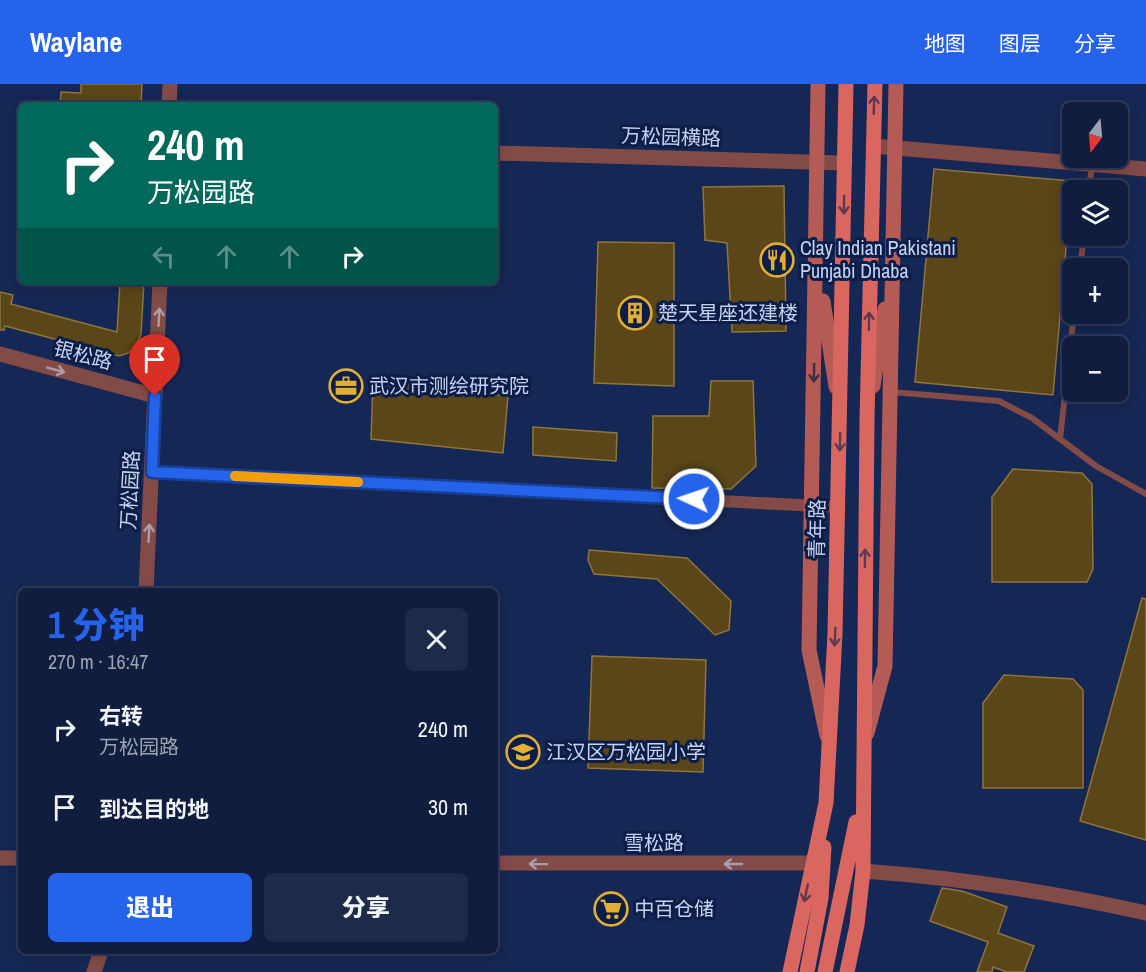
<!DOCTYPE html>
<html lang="zh">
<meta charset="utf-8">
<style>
:root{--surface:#101d3f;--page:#1e2a4a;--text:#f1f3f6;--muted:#9ca2b0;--line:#303b59;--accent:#2563eb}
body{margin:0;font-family:"Archivo Narrow","Noto Sans SC",sans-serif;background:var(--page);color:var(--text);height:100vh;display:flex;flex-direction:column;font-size:22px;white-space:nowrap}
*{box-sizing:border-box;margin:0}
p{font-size:20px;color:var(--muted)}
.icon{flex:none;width:33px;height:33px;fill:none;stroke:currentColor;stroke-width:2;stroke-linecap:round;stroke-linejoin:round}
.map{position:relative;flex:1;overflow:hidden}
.drawer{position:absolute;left:18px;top:504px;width:480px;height:366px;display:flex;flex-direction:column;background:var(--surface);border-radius:9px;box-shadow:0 3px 15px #0003,0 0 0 2px var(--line)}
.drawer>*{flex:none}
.banner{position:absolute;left:18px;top:18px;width:480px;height:183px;border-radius:9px;box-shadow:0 3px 15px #0003,0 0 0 2px var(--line);background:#00695c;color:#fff;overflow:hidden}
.needle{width:39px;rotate:196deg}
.buttons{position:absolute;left:1062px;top:18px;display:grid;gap:12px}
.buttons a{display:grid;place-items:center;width:66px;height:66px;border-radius:9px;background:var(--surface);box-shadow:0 3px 15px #0003,0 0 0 2px var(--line);font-size:30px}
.pin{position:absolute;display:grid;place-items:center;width:51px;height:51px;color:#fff;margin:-62px -26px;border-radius:50% 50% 50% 0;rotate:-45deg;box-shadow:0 0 6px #0007}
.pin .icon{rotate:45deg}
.me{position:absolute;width:66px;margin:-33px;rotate:273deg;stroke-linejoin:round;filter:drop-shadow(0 0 4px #0008)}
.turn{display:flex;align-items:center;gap:21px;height:126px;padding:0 30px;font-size:27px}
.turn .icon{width:78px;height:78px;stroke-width:2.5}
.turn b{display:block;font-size:42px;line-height:51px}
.lanes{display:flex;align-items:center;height:57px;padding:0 30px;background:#0003;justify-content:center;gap:30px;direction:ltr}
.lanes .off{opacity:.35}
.round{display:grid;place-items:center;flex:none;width:63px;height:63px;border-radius:9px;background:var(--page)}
.head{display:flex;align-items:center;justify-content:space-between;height:102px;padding:0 30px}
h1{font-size:36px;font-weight:800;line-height:45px;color:var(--accent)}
.primary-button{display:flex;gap:12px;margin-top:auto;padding:12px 30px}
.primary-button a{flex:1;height:69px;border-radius:9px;background:var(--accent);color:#fff;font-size:24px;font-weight:800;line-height:69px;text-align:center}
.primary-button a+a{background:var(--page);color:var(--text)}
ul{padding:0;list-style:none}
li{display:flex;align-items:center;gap:18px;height:78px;padding:0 30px}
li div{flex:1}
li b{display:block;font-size:22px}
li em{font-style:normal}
header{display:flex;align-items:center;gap:36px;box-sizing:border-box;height:84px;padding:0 30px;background:var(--accent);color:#fff}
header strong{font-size:28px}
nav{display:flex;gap:33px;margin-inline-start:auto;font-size:21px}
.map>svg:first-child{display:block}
</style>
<header>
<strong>Waylane</strong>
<nav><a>地图</a><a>图层</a><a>分享</a></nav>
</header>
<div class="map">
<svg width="1146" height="888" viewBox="0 0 1146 888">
<rect width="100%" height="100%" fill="#152754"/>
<path fill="#5a4618" stroke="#907539" stroke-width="1.5" d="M 81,0 L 142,0 L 141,21 L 60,21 L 61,8 L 81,9 Z
M 934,85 L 1072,97 L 1053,311 L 915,298 Z
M 784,102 L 786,247 L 732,248 L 727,159 L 705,156 L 703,103 Z
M 598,158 L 674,159 L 674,302 L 594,299 Z
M 120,198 L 144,198 L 141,250 L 135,264 L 128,269 L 119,272 L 5,242 L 4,246 L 0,246 L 0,208 L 13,211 L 11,220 L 117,248 Z
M 373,297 L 508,312 L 503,369 L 371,355 Z
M 711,297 L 753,297 L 756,382 L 731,405 L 652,404 L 653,332 L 709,332 Z
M 533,343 L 617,349 L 616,377 L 533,371 Z
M 1013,385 L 1082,389 L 1092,400 L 1093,485 L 1087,498 L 992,498 L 992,413 Z
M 589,466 L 687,474 L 731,517 L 729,546 L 715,551 L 657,495 L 594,490 L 588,476 Z
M 1142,514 L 1146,515 L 1146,756 L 1080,737 Z
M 592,572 L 706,576 L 703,688 L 588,684 Z
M 1004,591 L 1073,595 L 1083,606 L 1083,704 L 983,704 L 983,619 Z
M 942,804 L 962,807 L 1007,823 L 998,849 L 1034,862 L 1024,888 L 1007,888 L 993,883 L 992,888 L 977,888 L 988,858 L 930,837 Z"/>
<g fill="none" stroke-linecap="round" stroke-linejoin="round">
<path stroke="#834b47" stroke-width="6" d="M 1089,106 L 1092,80
M 1080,184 L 1084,152
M 892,308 L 999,317 L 1032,334 L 1096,382 L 1146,410
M 1060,355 L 1074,230"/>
<path stroke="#834b47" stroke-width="12" d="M 152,388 L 838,423"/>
<path stroke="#834b47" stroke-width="15" d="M 169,21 L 170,0
M 873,62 L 1146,85
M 495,69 L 845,79
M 0,270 L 155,312
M 146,507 L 160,198
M 0,774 L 21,774
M 495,779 L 812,779
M 863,787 C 959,794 1053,808 1146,829
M 94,888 L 101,867"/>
<path stroke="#b45b55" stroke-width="15" d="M 818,0 L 809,566 L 827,652
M 823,217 L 836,303
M 873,302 L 885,225
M 867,649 L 885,582 L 896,0"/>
<path stroke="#da6660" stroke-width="15" d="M 790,888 L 826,719 L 835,550 L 846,0
M 807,888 L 821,814 L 824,763
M 825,888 L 856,738
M 847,888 L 857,841 L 863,787 L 867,335 L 875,0"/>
</g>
<defs><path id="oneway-shaft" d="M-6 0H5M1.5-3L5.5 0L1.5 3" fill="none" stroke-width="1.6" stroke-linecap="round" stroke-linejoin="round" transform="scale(1.5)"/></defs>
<g stroke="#5e3a52">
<use href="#oneway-shaft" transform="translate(874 21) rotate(-88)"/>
<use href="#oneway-shaft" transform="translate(844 121) rotate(91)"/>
<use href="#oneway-shaft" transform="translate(869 237) rotate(-89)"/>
<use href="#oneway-shaft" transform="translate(840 358) rotate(91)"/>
<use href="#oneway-shaft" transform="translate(865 474) rotate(-89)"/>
<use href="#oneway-shaft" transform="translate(835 553) rotate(93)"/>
<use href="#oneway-shaft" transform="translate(806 809) rotate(102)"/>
</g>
<g stroke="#ab9dac">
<use href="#oneway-shaft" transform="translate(159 233) rotate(-87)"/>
<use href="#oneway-shaft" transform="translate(56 286) rotate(15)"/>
<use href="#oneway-shaft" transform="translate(149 449) rotate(-87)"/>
<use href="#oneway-shaft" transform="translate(538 780) rotate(-179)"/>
<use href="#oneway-shaft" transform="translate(733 780) rotate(180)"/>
</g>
<use stroke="#3e304c" href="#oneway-shaft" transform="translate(814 289) rotate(91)"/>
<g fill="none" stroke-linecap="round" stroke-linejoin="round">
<g stroke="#184099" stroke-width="15">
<path id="route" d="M 155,312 L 152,388 L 694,415"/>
</g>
<use href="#route" stroke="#2563eb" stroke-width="10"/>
<path stroke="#f59e0b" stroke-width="10" d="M 235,392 L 358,398"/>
</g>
<defs>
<g id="restaurant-ring" transform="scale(1.725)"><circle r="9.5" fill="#0c1d48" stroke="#e1af34" stroke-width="1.5"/><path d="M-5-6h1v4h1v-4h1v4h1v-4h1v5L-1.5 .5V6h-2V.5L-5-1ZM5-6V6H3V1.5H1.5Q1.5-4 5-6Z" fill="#e1af34"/></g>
<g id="building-ring" transform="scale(1.725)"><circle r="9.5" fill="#0c1d48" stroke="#e1af34" stroke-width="1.5"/><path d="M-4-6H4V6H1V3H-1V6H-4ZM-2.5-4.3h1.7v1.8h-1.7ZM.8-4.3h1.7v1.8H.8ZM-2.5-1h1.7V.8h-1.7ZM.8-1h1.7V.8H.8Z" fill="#e1af34"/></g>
<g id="office-ring" transform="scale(1.725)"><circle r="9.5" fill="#0c1d48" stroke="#e1af34" stroke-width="1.5"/><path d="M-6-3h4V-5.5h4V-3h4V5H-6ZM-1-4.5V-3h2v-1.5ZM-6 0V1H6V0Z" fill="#e1af34"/></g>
<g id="school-ring" transform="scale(1.725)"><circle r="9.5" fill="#0c1d48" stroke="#e1af34" stroke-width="1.5"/><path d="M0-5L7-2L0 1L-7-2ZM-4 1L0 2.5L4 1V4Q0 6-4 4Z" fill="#e1af34"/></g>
<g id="supermarket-ring" transform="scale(1.725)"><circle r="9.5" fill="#0c1d48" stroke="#e1af34" stroke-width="1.5"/><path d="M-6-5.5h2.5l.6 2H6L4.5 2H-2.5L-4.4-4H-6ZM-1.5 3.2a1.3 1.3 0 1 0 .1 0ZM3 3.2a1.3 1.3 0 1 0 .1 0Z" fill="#e1af34"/></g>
</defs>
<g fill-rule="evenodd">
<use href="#restaurant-ring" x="777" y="176"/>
<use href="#building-ring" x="635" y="229"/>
<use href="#office-ring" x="346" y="302"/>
<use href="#school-ring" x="523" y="668"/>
<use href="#supermarket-ring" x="611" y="825"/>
</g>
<g text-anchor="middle" stroke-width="6" stroke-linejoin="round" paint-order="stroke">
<g font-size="20" fill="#c5d3ef" stroke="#0c1d48">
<text transform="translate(671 53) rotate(2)" y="7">万松园横路</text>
<text transform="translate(83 271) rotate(15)" y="7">银松路</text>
<text transform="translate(130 406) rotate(-87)" y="7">万松园路</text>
<text transform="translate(817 445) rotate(-89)" y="7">青年路</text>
<text x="654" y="766">雪松路</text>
</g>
<g font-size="20" fill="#c5d3ef" stroke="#0c1d48" text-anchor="start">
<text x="800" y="171">Clay Indian Pakistani<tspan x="800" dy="23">Punjabi Dhaba</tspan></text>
<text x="658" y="236">楚天星座还建楼</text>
<text x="369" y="309">武汉市测绘研究院</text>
<text x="546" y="675">江汉区万松园小学</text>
<text x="634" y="832">中百仓储</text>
</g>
</g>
</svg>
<div class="buttons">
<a><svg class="needle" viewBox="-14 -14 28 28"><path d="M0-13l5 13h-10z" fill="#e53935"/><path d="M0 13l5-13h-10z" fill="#9ca2b0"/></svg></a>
<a><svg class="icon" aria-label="layers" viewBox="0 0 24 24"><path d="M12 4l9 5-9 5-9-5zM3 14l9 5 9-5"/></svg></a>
<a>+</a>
<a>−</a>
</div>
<div class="pin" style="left:155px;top:312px;background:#d93025"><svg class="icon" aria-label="arrive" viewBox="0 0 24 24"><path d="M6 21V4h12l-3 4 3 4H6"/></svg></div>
<svg class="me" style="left:694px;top:415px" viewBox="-20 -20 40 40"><circle r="17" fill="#2563eb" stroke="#fff" stroke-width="3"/><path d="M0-11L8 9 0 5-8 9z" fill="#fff"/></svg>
<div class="banner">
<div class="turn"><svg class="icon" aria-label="right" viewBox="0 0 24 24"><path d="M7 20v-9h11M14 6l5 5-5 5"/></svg><div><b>240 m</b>万松园路</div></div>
<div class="lanes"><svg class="icon off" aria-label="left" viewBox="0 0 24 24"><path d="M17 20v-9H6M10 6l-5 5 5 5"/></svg><svg class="icon off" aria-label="ahead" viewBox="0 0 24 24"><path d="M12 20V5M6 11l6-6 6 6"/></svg><svg class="icon off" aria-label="ahead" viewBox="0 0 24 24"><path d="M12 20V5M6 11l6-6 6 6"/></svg><svg class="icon" aria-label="right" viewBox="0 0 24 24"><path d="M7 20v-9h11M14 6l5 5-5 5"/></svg></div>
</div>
<section class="drawer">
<div class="head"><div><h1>1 分钟</h1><p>270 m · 16:47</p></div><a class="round"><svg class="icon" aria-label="close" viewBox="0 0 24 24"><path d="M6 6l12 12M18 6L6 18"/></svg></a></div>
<ul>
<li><svg class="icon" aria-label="right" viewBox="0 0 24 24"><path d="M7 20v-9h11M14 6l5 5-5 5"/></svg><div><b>右转</b><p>万松园路</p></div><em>240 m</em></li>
<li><svg class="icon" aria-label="arrive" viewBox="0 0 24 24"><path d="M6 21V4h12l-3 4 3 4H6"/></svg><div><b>到达目的地</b></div><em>30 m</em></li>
</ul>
<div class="primary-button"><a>退出</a><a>分享</a></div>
</section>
</div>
